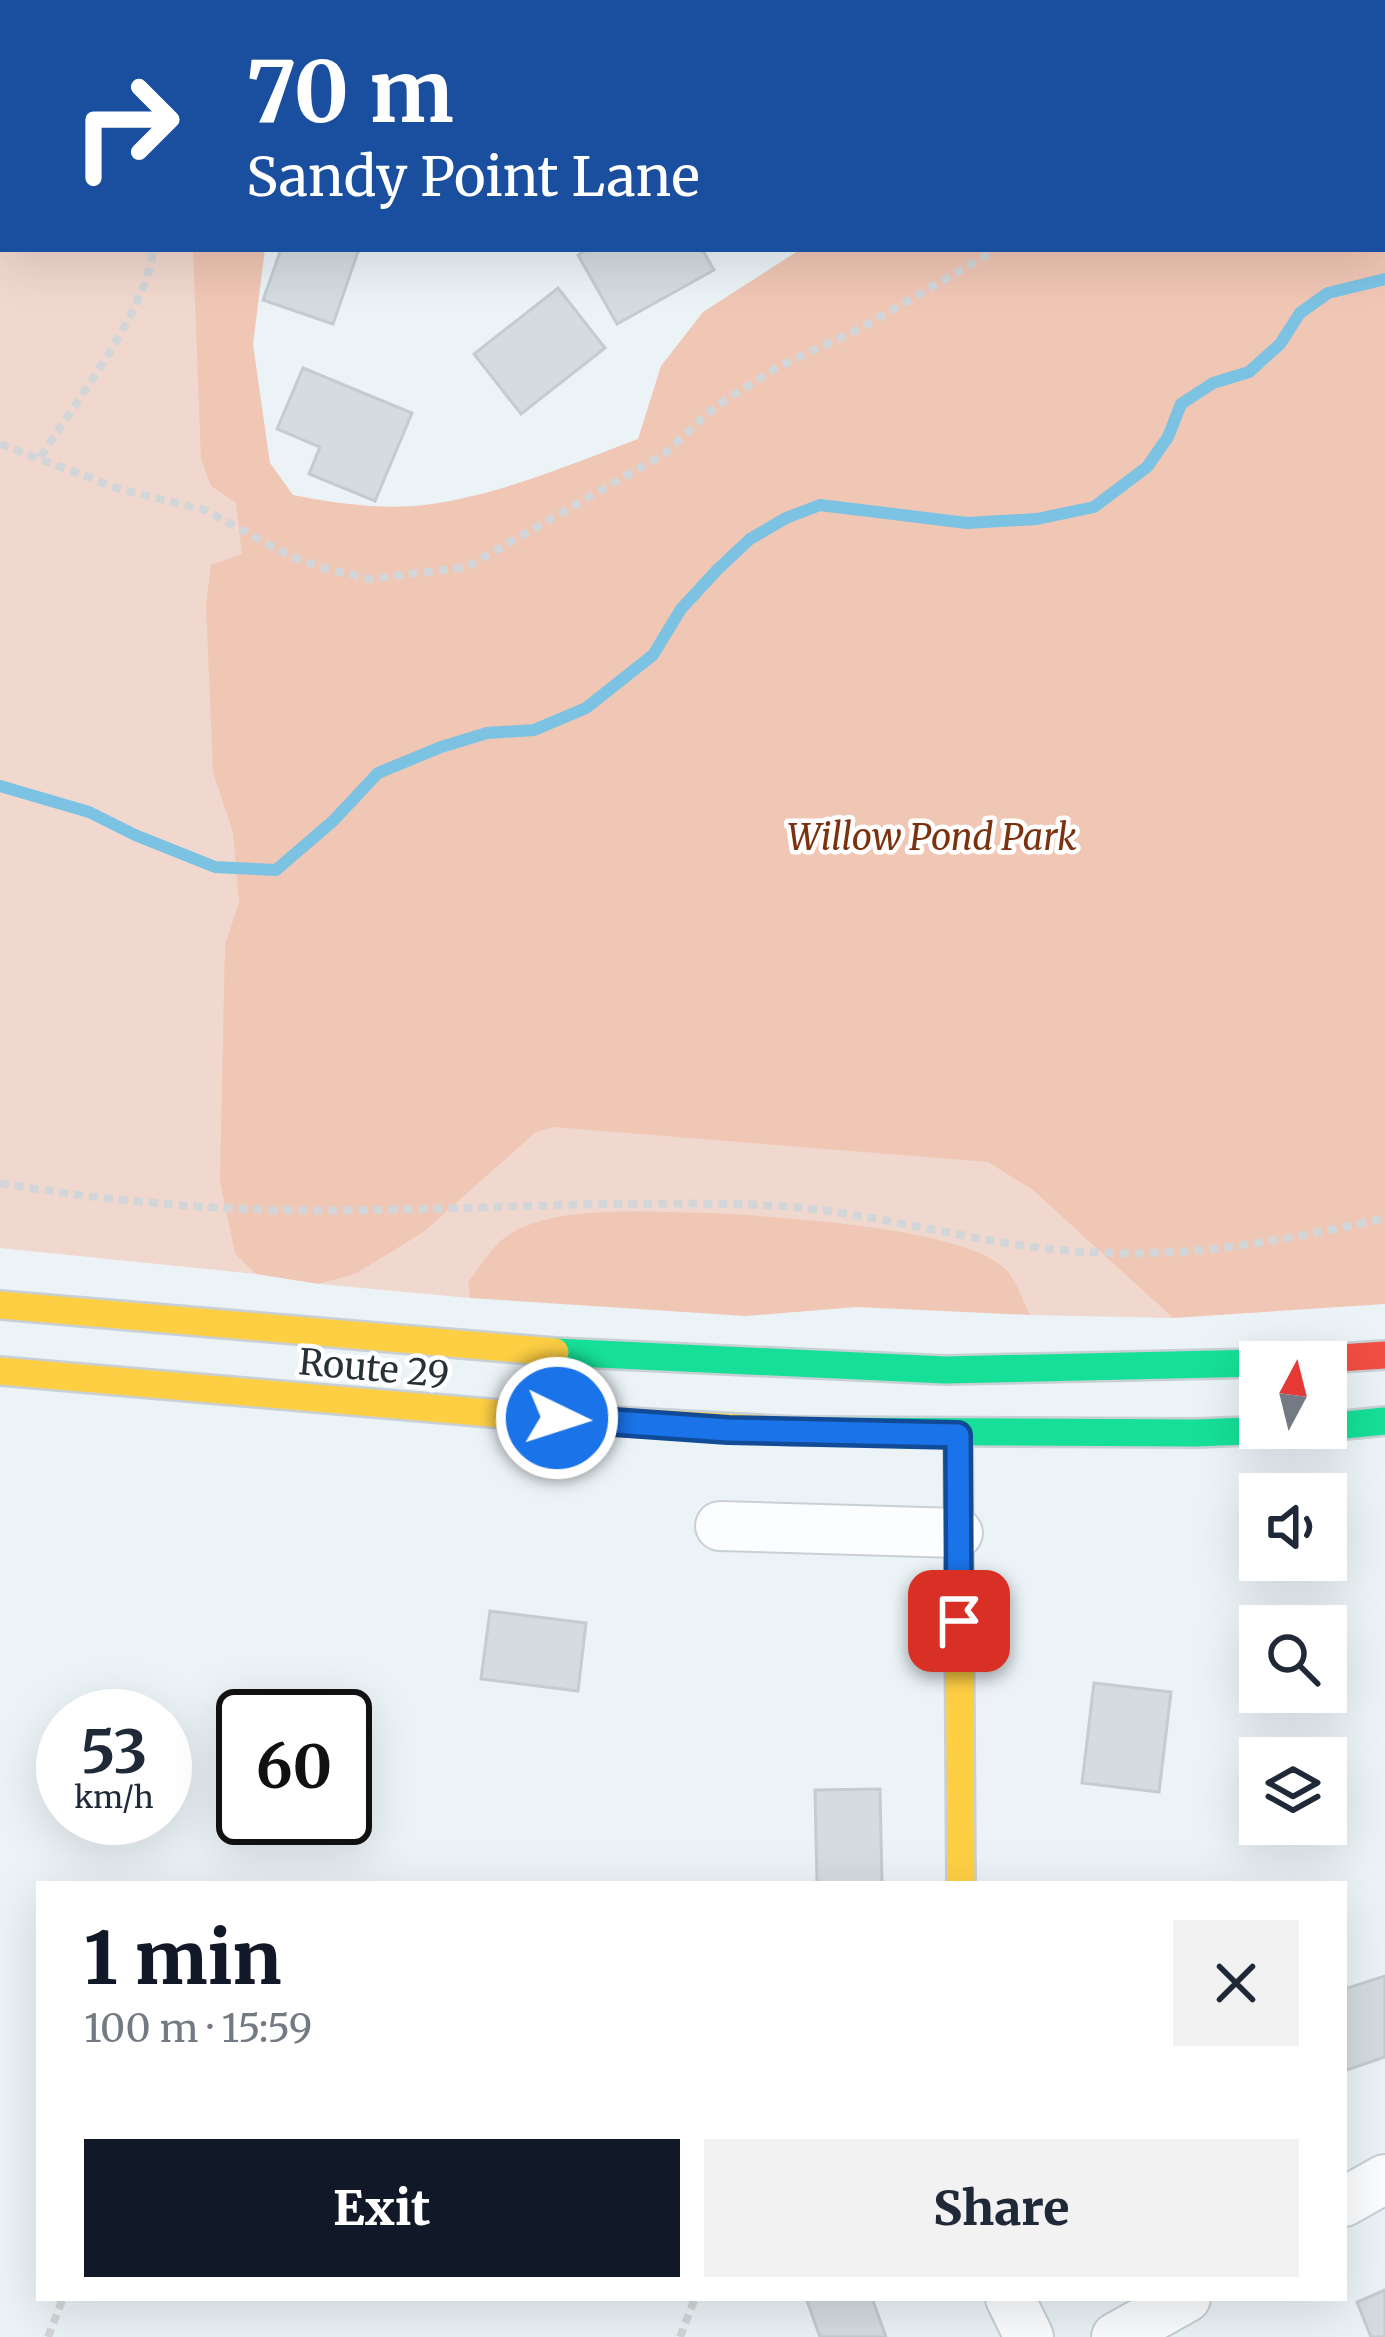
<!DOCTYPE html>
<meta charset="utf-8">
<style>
:root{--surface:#fff;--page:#f2f2f3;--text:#1f2937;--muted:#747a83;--accent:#111827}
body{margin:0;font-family:Merriweather,serif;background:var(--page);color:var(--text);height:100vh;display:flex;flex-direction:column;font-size:45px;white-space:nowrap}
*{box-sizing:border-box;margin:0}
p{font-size:39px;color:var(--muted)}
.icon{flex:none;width:66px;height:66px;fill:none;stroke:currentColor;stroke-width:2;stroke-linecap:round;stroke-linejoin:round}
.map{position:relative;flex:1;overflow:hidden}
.sheet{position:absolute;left:36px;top:1881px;width:1311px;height:420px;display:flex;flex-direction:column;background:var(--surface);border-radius:0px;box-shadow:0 12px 48px #0002}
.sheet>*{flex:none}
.guide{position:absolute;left:0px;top:0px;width:1386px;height:252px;box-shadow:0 12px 48px #0002;background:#1a4fa0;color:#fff;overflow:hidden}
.needle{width:78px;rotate:7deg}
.fabs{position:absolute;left:1239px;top:1341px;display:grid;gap:24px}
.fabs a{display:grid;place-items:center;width:108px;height:108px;border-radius:0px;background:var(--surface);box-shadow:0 12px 48px #0002;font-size:60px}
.speed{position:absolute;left:36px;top:1689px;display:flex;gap:24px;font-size:60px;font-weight:700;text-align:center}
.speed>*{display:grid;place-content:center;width:156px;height:156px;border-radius:50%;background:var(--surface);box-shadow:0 12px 48px #0002;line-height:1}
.speed small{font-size:30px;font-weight:400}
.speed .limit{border:6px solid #111;border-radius:18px;background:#fff;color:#111}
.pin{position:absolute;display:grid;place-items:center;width:102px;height:102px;color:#fff;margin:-51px;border-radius:24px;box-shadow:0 6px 18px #0006}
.me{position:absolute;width:132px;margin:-66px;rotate:94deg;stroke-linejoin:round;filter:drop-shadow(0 0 9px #0008)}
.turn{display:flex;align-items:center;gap:42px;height:252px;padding:0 48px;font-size:54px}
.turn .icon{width:156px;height:156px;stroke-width:2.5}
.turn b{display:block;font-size:84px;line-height:102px}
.round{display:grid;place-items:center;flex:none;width:126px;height:126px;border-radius:0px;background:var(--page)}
.summary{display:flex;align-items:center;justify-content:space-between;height:204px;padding:0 48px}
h1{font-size:72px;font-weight:800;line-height:90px;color:var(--accent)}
.button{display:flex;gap:24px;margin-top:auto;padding:24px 48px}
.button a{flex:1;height:138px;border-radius:0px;background:var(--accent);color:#fff;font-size:48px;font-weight:800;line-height:138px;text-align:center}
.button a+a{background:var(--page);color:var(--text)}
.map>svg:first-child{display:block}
</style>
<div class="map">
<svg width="1385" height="2337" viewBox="0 0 1385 2337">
<rect width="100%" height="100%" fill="#ebf3f7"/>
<path fill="#f1d8ce" d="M 0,0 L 288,0 L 3,3 L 3,249 L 247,249 L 244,568 L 1383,249 L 1383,51 L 1385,1299 L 1150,1297 L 1173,1318 L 1030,1315 L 1019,1294 L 468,1282 L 470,1298 L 319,1284 L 355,1274 L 386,1254 L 235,1254 L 256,1274 L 0,1248 Z
M 1193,0 L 1385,0 L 1385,17 L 1383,3 Z"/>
<path fill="#f0c6b5" d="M 1385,17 L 1385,1304 L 1173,1318 L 1033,1190 L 988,1162 L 554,1127 L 536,1132 L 422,1233 L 355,1274 L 319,1284 L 256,1274 L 235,1254 L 220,1180 L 225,945 L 239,902 L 233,833 L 213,772 L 206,605 L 211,565 L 242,554 L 236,503 L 211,486 L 201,459 L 193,249 L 265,249 L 253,344 L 270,463 L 293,495 C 334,503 381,510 424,505 C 497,496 569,465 638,439 L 661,366 L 703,312 L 801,249 L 1383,249 Z
M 713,1213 C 772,1217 974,1227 1009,1273 C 1018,1285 1023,1302 1030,1315 L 857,1307 L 746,1316 L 470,1298 L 468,1282 C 479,1269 490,1250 503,1239 C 548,1202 656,1213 713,1213 Z"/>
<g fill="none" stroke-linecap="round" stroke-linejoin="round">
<path stroke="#7cc2e3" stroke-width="12" d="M 0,786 L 89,812 L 135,835 L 215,867 L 276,870 L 333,821 L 378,773 L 441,747 L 487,733 L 534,730 L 586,708 L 653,655 L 681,609 L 717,570 L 750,539 L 786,518 L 820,505 L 967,523 L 1037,519 L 1094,507 L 1147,467 L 1168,437 L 1181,404 L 1213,383 L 1249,372 L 1280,344 L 1300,313 L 1328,293 L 1385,279"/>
</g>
<path fill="#d4dce0" stroke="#c4ccd1" stroke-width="3" d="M 394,0 L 471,0 L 393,3 Z
M 1070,0 L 1150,0 L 1069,3 Z
M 281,249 L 359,249 L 333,324 L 263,300 Z
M 588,249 L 702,249 L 714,270 L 617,324 L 578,255 Z
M 558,288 L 605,348 L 521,414 L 474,354 Z
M 303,368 L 412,413 L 375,501 L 309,474 L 320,447 L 277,429 Z
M 490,1611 L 586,1623 L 578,1691 L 481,1679 Z
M 1094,1683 L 1171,1692 L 1159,1792 L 1082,1783 Z
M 880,1789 L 882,1884 L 817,1884 L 815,1790 Z
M 1385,1976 L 1385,2057 L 1344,2071 L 1344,1989 Z
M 1385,2290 L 1385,2337 L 1371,2337 L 1357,2302 Z
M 806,2298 L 872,2298 L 886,2337 L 820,2337 Z"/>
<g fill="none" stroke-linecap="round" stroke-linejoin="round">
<g stroke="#c8d0d5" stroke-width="52">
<path id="street" d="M 633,3 L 633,0
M 720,1526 L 958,1533
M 1344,2202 L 1385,2179
M 1010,2298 L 1029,2337
M 1116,2337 L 1186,2298"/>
</g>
<g stroke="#c8d0d5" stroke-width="32">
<path id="fast" d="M 555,1352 L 945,1370 L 1260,1363
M 1326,1427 L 1385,1421
M 795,1431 L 1196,1433 L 1319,1428"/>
</g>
<g stroke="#c8d0d5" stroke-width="32">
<path id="slow" d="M 0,1305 L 555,1352
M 0,1371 L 536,1417 L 795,1431
M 958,1435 L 961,1884"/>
</g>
<g stroke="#c8d0d5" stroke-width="32">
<path id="jam" d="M 1279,1362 L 1385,1355"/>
</g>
<path stroke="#d3d6d8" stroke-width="8" stroke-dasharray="9 6" stroke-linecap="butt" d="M 30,0 L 31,3
M 1245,0 L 1251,3
M 1373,3 L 1379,0
M 0,444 L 119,489 L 205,510 L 292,557 L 330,570 L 370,579 L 467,567 L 664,454 L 716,406 L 778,367 L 863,327 L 997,249
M 41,457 C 74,403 148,310 153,249
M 0,1183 C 122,1204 248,1213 372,1210 C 503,1208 633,1200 764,1205 C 864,1209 961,1241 1061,1250 C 1176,1261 1273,1243 1385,1218
M 48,2337 L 63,2298
M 680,2337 L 695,2298"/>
<use href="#street" stroke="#fcfdfe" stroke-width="48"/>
<use href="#fast" stroke="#16e098" stroke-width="27"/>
<use href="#slow" stroke="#ffcf43" stroke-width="27"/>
<use href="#jam" stroke="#f24e42" stroke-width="27"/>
</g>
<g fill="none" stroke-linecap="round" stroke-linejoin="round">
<g stroke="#114b97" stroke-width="30">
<path id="route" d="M 557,1418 L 728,1430 L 958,1435 L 959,1621"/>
</g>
<use href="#route" stroke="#1a73e8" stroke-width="21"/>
</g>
<g text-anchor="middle" stroke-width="9" stroke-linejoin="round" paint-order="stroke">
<g font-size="36" font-style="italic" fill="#7c320e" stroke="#fff">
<text x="932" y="850">Willow Pond Park</text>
</g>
<g font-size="36" fill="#283135" stroke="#fff">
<text transform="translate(374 1368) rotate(5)" y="13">Route 29</text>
</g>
</g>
</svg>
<div class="fabs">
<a><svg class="needle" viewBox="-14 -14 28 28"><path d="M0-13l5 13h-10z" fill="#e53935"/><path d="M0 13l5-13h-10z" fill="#747a83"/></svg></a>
<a><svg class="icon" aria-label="sound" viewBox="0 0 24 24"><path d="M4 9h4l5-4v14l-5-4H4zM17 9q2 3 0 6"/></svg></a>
<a><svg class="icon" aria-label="search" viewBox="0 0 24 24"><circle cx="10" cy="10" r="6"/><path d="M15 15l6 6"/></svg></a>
<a><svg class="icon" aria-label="layers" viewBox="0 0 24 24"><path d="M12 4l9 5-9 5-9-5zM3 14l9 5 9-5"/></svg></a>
</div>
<div class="speed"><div>53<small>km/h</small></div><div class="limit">60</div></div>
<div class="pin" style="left:959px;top:1621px;background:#d93025"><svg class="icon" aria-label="arrive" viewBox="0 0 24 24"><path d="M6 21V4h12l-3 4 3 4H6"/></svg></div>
<svg class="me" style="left:557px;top:1418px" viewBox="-20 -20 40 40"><circle r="17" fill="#1a73e8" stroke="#fff" stroke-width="3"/><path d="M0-11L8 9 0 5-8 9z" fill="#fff"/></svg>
<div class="guide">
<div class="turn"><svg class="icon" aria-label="right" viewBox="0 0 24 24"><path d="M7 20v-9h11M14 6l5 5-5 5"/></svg><div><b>70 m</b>Sandy Point Lane</div></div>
</div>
<section class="sheet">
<div class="summary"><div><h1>1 min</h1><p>100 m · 15:59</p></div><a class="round"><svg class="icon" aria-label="close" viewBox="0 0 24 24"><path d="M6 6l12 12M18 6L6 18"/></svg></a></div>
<div class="button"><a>Exit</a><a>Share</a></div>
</section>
</div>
